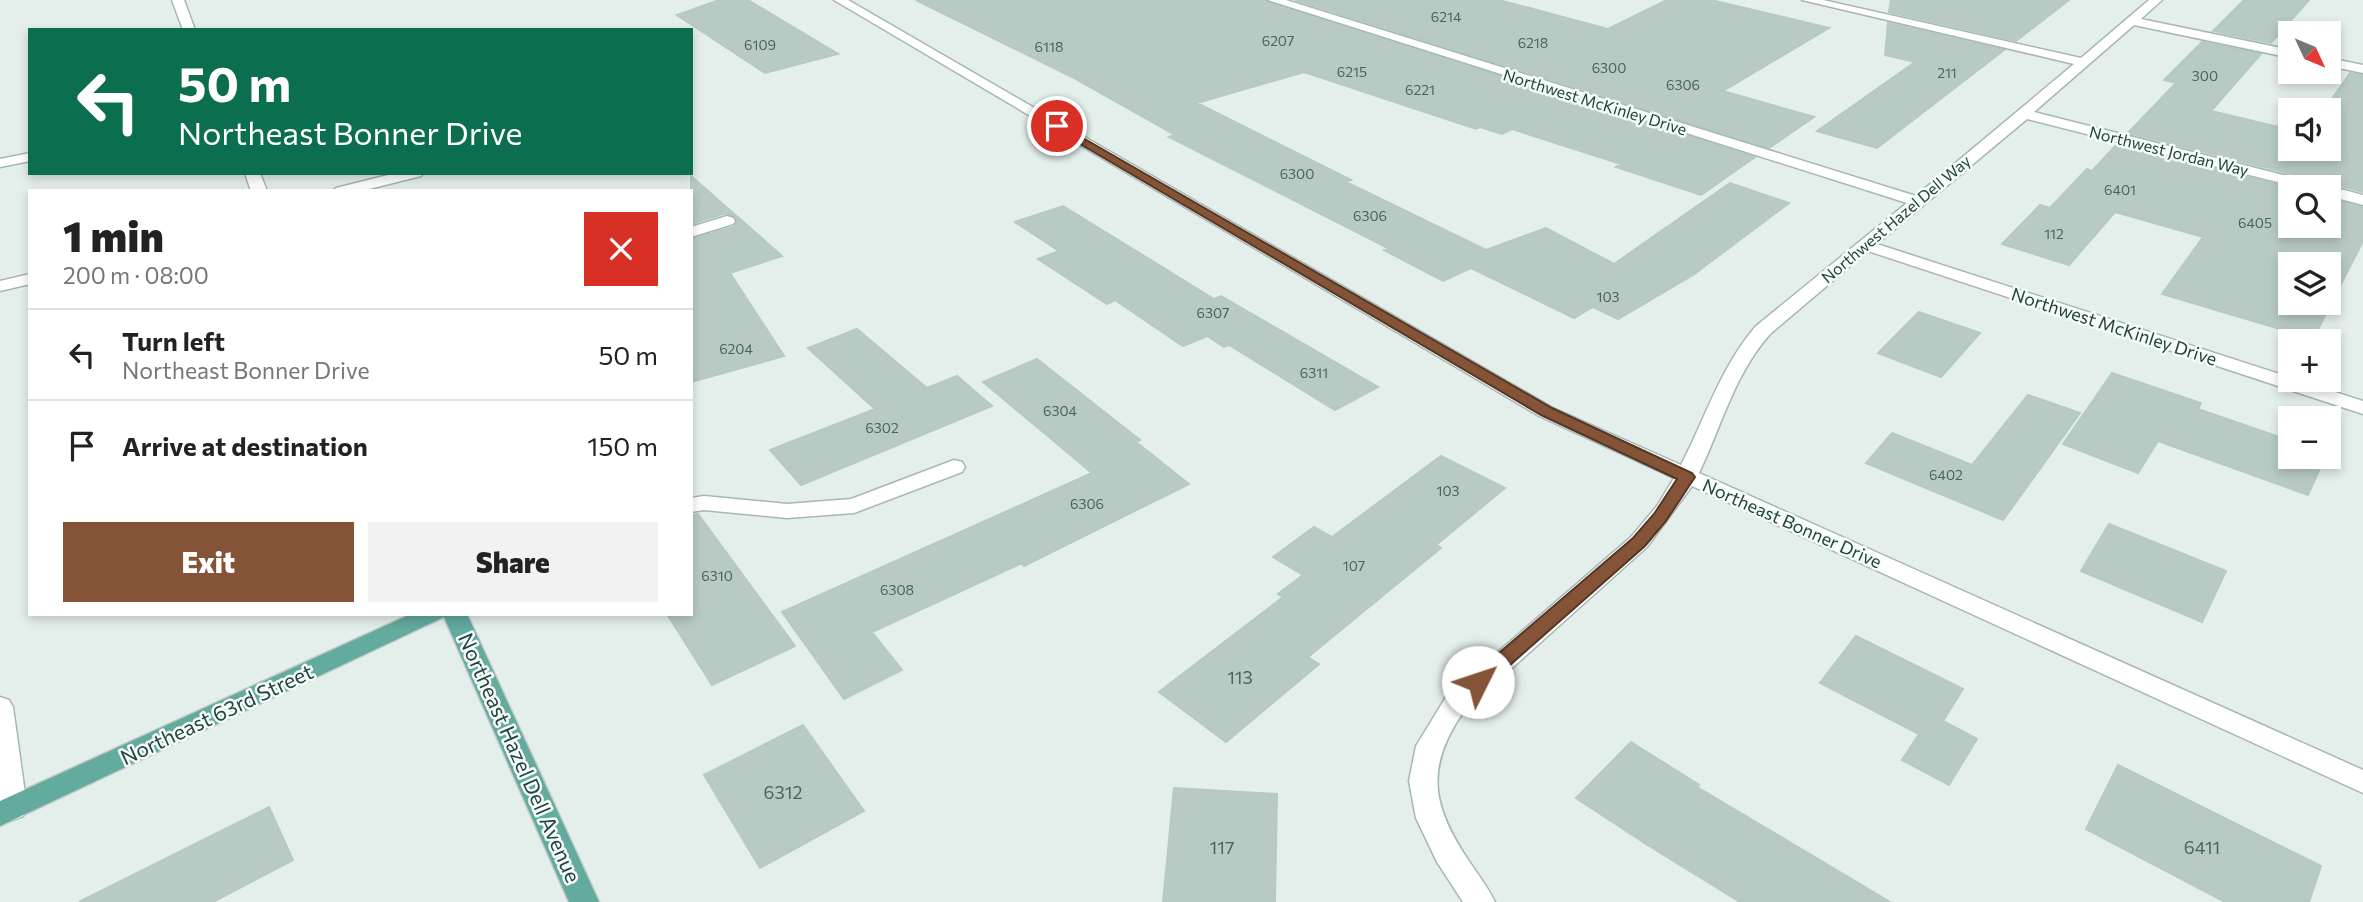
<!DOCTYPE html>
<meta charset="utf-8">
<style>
:root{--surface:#fff;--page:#f2f2f2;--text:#222;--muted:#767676;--line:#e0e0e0;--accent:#855438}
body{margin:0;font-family:Commissioner,sans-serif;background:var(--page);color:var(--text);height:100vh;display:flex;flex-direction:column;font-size:26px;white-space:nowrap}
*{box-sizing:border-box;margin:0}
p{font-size:23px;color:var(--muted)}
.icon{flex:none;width:38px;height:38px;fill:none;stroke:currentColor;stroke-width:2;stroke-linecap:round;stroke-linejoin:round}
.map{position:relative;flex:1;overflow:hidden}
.sheet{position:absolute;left:28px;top:189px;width:665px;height:427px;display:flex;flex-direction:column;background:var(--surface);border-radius:0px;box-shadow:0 4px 10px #0003}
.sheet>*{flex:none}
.banner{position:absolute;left:28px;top:28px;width:665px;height:147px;border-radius:0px;box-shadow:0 4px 10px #0003;background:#0b6e4f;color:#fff;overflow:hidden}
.needle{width:46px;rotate:134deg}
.fabs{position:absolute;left:2278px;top:21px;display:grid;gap:14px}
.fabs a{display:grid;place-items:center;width:63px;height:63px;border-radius:0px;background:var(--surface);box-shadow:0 4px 10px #0003;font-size:35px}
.pin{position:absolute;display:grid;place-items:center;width:60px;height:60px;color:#fff;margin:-30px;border:4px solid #fff;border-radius:50%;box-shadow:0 2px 7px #0007}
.me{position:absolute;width:77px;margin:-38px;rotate:49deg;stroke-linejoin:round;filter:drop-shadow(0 0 5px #0008)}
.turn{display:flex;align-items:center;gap:24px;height:147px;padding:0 35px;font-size:32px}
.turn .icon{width:91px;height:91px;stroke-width:2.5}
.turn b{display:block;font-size:49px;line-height:60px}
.round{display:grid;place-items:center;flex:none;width:74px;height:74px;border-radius:0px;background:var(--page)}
.summary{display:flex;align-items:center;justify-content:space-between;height:119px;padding:0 35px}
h1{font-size:42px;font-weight:800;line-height:52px}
.cta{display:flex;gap:14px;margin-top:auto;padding:14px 35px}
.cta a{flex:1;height:80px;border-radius:0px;background:var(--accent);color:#fff;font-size:28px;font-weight:800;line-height:80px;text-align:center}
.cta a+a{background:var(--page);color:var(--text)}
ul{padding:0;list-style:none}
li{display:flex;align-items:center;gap:21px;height:91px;padding:0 35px;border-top:2px solid var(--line)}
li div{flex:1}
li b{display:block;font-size:26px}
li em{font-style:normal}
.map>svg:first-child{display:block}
</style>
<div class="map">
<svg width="2363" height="902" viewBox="0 0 2363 902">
<rect width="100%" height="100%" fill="#e4efeb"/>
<path fill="#b9cac5" stroke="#b5cac4" stroke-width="2" fill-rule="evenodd" d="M 719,0 L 748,0 L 838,54 L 765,73 L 677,15 Z
M 916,0 L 1265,0 L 1755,157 L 1701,195 L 1616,167 L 1621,164 L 1512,129 L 1502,134 L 1480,127 L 1476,129 L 1304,72 L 1197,103 L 1351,180 L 1346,182 L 1486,250 L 1546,228 L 1614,264 L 1730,183 L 1789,203 L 1693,275 L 1618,319 L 1593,307 L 1574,318 L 1471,268 L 1443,281 L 1384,250 L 1388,248 L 1169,137 L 1175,135 L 1072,77 Z
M 1295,0 L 1499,0 L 1608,29 L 1667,0 L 1711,0 L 1829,28 L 1723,91 L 1814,117 L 1769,148 Z
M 1891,0 L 2069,0 L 2016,41 L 1889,12 Z
M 2244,0 L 2309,0 L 2271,43 L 2213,31 Z
M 1888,23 L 2004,50 L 1877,148 L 1817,131 L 1915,62 L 1885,55 Z
M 2202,42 L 2261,54 L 2211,111 L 2291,130 L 2291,149 L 2329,149 L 2329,110 L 2324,110 L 2350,73 L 2363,75 L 2363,192 L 2330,183 L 2324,185 L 2320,181 L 2128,133 L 2176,83 L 2164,80 Z
M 2117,144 L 2291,188 L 2291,226 L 2329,226 L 2329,199 L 2363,207 L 2363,241 L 2313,339 L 2162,294 L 2203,237 L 2115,212 L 2069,265 L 2002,244 L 2040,205 L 2050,208 L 2087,169 L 2092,171 ZM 2291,264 L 2329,264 L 2329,303 L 2291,303 Z
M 691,176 L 782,256 L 730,273 L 784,356 L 691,382 L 691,239 L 734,227 L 737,222 L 735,217 L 726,213 L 691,224 Z
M 1063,206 L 1214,299 L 1221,296 L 1378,387 L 1335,410 L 1229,345 L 1224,347 L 1207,336 L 1183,346 L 1115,300 L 1107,304 L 1038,259 L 1059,251 L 1015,222 Z
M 1919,312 L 1980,333 L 1941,377 L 1878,353 Z
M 857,329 L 927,388 L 957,376 L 992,406 L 801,485 L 770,450 L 875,409 L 808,348 Z
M 1037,359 L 1140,440 L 1136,442 L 1189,484 L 1024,566 L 1022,563 L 872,632 L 902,670 L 844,699 L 782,612 L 1092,473 L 983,382 Z
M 2112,373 L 2201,403 L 2198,409 L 2291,441 L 2291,457 L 2325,457 L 2308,495 L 2158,441 L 2138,473 L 2063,444 Z
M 2028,395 L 2080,413 L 2003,520 L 1866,463 L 1892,433 L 1972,465 Z
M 1441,456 L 1505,488 L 1436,545 L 1441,548 L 1308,657 L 1319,664 L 1226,742 L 1159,692 L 1283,597 L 1278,594 L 1303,575 L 1273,557 L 1314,527 L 1332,537 Z
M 698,514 L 795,646 L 712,685 L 667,614 L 691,614 L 691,515 Z
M 2109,524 L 2226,571 L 2202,622 L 2081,571 Z
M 1856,636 L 1963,689 L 1943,721 L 1977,739 L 1949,785 L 1902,760 L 1919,734 L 1820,683 Z
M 803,725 L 864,811 L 760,868 L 704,775 Z
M 1631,742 L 1699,785 L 1697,787 L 1890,902 L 1740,902 L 1646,844 L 1576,798 Z
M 2118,765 L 2321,866 L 2309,902 L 2225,902 L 2086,829 Z
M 1174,788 L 1277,794 L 1275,902 L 1163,902 Z
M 269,807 L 293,860 L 213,902 L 79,902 Z"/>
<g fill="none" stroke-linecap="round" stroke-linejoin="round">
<g stroke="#a6b8b4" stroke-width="3">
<path id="minor" d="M 172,0 L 184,0 L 195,30 L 183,30 Z
M 834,0 L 848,0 L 1553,408 L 1681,465 C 1706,417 1720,368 1756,326 L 1907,203 L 1268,0 L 1286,0 L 1916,196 L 2074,64 L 1802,0 L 1823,0 L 2081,58 L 2149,0 L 2162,0 L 2141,19 L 2291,50 L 2291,58 L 2134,25 L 2034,112 L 2319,184 L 2322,187 L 2297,187 L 2027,119 L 1877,244 L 2363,401 L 2363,414 L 1868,251 L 1770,334 C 1734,375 1722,425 1699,473 L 2363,770 L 2363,793 L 1692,486 L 1647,547 L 1464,711 C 1425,767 1431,805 1469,861 C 1478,875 1488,887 1495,902 L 1463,902 L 1437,862 L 1416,818 L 1409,781 L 1416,746 L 1446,697 L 1631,537 L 1657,506 L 1674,478 L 1539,416 Z
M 2329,58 L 2363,65 L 2363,73 L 2329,66 Z
M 30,153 L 30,161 L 0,167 L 0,159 Z
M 245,173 L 260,173 L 267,191 L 251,191 Z
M 396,173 L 423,173 L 421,176 L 361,191 L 333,191 L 336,188 Z
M 2329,186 L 2363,195 L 2363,205 L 2329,196 L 2329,187 L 2325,187 Z
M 727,216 L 733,218 L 735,221 L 733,224 L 691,237 L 691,227 Z
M 30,274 L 30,284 L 0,291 L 0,281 Z
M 954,460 L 962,462 L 965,467 L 962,472 L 854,513 L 787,518 L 704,510 L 691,512 L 691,498 L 704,496 L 787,504 L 851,499 Z
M 0,697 L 9,700 L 13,707 L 27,808 L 23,816 L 13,820 L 3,816 L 0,811 Z"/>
</g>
<g stroke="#c1cac9" stroke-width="3">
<path id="major" d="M 411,614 L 467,614 L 599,902 L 569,902 L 444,617 L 0,826 L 0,801 Z"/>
</g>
<use href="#minor" fill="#fff" fill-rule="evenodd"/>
<use href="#major" fill="#63aa9f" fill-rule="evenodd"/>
</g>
<path fill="#855438" stroke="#563724" stroke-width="2" d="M 1057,123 L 1552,408 L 1692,473 L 1695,477 L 1666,521 L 1645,546 L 1485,687 L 1478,689 L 1471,687 L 1468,682 L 1471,677 L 1633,538 L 1654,514 L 1677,479 L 1541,415 L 1053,128 L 1051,126 Z"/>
<g text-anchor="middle" stroke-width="5" stroke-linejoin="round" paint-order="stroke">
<g font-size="14" fill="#476560">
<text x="1446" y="22">6214</text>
<text x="1278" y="46">6207</text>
<text x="1533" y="48">6218</text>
<text x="760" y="50">6109</text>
<text x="1049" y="52">6118</text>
<text x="1609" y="73">6300</text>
<text x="1352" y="77">6215</text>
<text x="1947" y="78">211</text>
<text x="2205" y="81">300</text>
<text x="1683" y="90">6306</text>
<text x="1420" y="95">6221</text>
<text x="1297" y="179">6300</text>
<text x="2120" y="195">6401</text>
<text x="1370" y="221">6306</text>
<text x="2255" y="228">6405</text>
<text x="2054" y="239">112</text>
<text x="1608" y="302">103</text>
<text x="1213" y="318">6307</text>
<text x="736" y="354">6204</text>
<text x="1314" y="378">6311</text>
<text x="1060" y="416">6304</text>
<text x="882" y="433">6302</text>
<text x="1946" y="480">6402</text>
<text x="1448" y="496">103</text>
<text x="1087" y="509">6306</text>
<text x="1354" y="571">107</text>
<text x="717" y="581">6310</text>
<text x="897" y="595">6308</text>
</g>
<g font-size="16" fill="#21433e" stroke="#f5fbf9">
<text transform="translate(1595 102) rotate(17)" y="6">Northwest McKinley Drive</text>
<text transform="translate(2169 151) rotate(14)" y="6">Northwest Jordan Way</text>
<text transform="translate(1896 219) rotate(-40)" y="6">Northwest Hazel Dell Way</text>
</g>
<g font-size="18" fill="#21433e" stroke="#f5fbf9">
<text transform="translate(2114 327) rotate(18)" y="6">Northwest McKinley Drive</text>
<text transform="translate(1792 524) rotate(24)" y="6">Northeast Bonner Drive</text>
</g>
<g font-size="18" fill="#476560">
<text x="1240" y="684">113</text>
<text x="783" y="799">6312</text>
<text x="1222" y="854">117</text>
<text x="2202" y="854">6411</text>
</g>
<g font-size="21" fill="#21433e" stroke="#f5fbf9">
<text transform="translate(217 715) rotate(-25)" y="7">Northeast 63rd Street</text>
<text transform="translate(519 758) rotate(66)" y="7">Northeast Hazel Dell Avenue</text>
</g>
</g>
</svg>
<div class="fabs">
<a><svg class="needle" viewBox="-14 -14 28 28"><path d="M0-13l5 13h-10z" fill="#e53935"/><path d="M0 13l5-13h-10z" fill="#767676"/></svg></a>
<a><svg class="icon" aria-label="sound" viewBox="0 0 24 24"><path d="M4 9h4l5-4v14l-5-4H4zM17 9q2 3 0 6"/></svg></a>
<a><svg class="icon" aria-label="search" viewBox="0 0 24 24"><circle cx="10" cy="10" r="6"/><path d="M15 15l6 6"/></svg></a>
<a><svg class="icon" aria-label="layers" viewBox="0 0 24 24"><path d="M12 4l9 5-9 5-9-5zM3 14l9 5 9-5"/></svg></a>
<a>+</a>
<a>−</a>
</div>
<div class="pin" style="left:1057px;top:126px;background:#d93025"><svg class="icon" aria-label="arrive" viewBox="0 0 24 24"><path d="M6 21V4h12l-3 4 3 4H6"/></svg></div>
<svg class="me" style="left:1478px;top:682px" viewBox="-20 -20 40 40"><circle r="19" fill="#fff"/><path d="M0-13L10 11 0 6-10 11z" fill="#855438"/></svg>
<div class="banner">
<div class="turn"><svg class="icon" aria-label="left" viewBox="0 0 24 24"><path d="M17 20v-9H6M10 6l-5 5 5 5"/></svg><div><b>50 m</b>Northeast Bonner Drive</div></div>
</div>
<section class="sheet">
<div class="summary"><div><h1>1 min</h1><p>200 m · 08:00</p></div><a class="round" style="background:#d93025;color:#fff"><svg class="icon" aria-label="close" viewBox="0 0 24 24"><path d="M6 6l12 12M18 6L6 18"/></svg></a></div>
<ul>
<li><svg class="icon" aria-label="left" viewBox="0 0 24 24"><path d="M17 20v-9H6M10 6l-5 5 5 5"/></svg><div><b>Turn left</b><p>Northeast Bonner Drive</p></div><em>50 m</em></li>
<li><svg class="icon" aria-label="arrive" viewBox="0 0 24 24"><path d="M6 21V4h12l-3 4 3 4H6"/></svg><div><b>Arrive at destination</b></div><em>150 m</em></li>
</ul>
<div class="cta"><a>Exit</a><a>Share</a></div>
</section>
</div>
